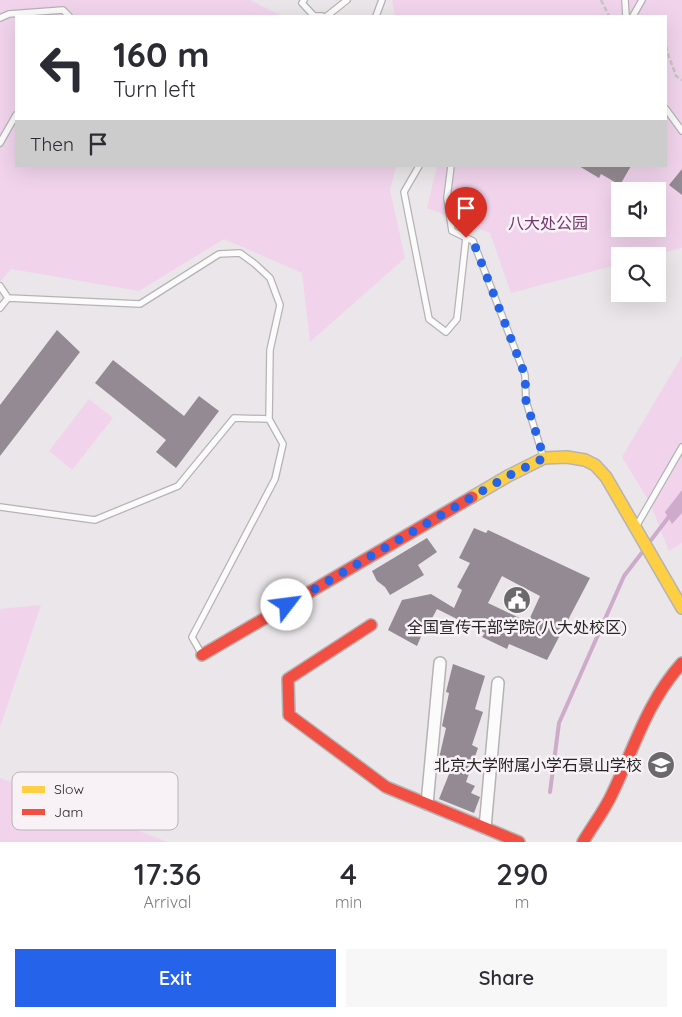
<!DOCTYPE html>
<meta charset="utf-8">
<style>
:root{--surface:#fff;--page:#f7f7f7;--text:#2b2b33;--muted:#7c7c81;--accent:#2563eb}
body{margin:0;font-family:Quicksand,"Noto Sans SC",sans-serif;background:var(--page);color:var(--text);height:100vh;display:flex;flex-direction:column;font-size:19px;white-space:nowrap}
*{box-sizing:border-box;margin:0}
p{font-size:16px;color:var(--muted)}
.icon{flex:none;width:28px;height:28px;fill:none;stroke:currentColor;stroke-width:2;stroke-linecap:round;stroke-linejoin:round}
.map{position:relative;height:842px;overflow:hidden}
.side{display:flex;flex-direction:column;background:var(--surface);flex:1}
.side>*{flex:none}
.hud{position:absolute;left:15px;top:15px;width:652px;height:152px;border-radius:0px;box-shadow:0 5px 20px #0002;background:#fff;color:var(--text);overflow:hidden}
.tools{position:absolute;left:611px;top:182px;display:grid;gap:10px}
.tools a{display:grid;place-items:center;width:55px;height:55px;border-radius:0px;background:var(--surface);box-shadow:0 5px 20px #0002;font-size:25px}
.pin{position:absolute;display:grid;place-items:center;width:42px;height:42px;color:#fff;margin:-51px -21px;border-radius:50% 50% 50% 0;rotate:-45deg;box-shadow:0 0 5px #0007}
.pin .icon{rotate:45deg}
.me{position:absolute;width:55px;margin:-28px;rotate:60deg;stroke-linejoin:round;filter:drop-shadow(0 0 4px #0008)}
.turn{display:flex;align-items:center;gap:18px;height:105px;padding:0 15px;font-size:22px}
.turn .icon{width:65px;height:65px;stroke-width:2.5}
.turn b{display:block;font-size:35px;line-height:42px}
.then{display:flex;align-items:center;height:48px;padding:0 15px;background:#0003;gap:10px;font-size:19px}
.eta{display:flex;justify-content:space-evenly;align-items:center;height:85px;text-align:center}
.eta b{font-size:30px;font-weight:600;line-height:35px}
.button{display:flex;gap:10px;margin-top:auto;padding:10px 15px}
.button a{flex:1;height:58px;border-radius:0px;background:var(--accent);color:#fff;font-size:20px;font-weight:600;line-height:58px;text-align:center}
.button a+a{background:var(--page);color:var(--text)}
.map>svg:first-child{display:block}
</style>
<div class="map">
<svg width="682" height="842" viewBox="0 0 682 842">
<rect width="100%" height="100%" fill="#eae6e9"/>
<path fill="#f1d4ec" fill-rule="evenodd" d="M 0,0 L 250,0 L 282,16 L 16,16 L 16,166 L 396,166 L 390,190 L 405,258 L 310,342 L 302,273 L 224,239 L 139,291 L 11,269 L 0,282 Z
M 392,0 L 682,0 L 682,248 L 651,256 L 620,256 L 620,264 L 511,293 L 490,233 L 427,208 L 437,166 L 666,166 L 666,16 L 395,16 ZM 620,191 L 658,191 L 658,229 L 620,229 Z
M 682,356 L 682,543 L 669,551 L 650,503 L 622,457 Z
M 89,399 L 113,418 L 72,470 L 49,451 Z
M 41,605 L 0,727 L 0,609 Z
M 0,778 L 168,842 L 0,842 Z"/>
<path fill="#ceabca" d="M 682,490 L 682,513 L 672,524 L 665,512 Z"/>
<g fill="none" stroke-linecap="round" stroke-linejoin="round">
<path stroke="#ceabca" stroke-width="4" d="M 648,544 L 671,514
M 550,792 L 559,723 L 624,576 L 644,550"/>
</g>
<path fill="#948a93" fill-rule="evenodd" d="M 579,166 L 631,166 L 620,185 L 601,174 L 599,178 Z
M 682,169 L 682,195 L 669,185 Z
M 57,330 L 80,352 L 0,456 L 0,405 Z
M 113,360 L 184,416 L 199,396 L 219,411 L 176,468 L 156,452 L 166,440 L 95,383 Z
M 474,528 L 486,533 L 488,530 L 590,578 L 547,660 L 509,644 L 507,649 L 482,637 L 485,633 L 437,609 L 430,622 L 428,620 L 417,646 L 388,630 L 402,600 L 431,594 L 454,608 L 462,590 L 457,587 L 470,563 L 459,558 ZM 502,576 L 540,596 L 528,622 L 488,603 Z
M 427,538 L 437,552 L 418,565 L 424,575 L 390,595 L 385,587 L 377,581 L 372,571 Z
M 453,664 L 485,676 L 475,709 L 483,712 L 472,745 L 478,748 L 466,782 L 475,786 L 471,793 L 480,797 L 474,813 L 439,799 L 453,764 L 439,758 L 446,728 L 442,726 L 449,693 L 446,692 Z"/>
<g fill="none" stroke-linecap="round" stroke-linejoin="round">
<g stroke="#b6b3b5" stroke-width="8">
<path id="lane" d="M 304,0 L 302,3 L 314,16 L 322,16
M 625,0 L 626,16
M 327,16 L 347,0
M 376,16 L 382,0
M 633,16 L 642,0
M 0,18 L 9,14 L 63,10 L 69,16
M 666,109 L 682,131
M 0,143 L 16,115
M 419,166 L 404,192 L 429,319 L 446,332 L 457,319 L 466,238
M 451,166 L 447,198 L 452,231 L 473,241 L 525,375 L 526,401 L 543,456
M 0,286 L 8,298
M 0,308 L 8,298 L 140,304 L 219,254 L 240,253 L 255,264 L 270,278 L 280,305 L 270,350 L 269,419
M 0,507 L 95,520 L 178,486 L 234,418 L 269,419 L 283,444 L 275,479 L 192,637 L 201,653
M 637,525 L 682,447"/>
</g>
<g stroke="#b6b3b5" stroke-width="14">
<path id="street" d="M 427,804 L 440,663
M 485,828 L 498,683"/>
</g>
<g stroke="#b6b3b5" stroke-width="14">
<path id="slow" d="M 472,497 L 508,476 L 544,458 L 567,457 L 585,460 L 595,465 L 606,477 L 682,608"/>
</g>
<g stroke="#b6b3b5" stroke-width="14">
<path id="jam" d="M 371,625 L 288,679 L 289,715 L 386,787 L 519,842
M 202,655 L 472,497
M 583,842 C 593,825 605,810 613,792 C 635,746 647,702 682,663"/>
</g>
<path stroke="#c6c6c6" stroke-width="2.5" stroke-dasharray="5 2.5" stroke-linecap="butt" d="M 601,0 L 609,16
M 666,46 C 668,57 673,66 676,76 L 682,80"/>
<use href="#lane" stroke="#fcfbfc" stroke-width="5.5"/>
<use href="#street" stroke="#fcfbfc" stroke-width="11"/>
<use href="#slow" stroke="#ffcf43" stroke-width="11"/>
<use href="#jam" stroke="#f24e42" stroke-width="11"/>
</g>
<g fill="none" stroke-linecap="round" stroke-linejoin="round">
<path stroke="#2563eb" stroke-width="9" stroke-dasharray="0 16.2" d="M 287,605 L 508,476 L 544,458 L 526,401 L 525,375 L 473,241 L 466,238"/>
</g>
<defs>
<g id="civic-disc" transform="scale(1.4375)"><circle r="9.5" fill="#6b696b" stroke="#f8f2f7"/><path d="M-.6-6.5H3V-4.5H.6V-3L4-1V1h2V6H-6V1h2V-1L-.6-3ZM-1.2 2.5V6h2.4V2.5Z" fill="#fff"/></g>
<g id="school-disc" transform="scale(1.4375)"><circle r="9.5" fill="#6b696b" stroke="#f8f2f7"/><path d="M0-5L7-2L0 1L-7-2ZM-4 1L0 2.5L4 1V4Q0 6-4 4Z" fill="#fff"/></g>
</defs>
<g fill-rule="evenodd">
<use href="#civic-disc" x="517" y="600"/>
<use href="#school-disc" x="661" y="765"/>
</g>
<g text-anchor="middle" stroke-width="5" stroke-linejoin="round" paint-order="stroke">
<g font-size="16" fill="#72376c" stroke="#f8f2f7">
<text x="548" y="229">八大处公园</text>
</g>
<g font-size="16" fill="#272527" stroke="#f8f2f7">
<text x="517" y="633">全国宣传干部学院(八大处校区)</text>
<text x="642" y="771" text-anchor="end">北京大学附属小学石景山学校</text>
</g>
</g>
<rect x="12" y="772" width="166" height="58" rx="8" fill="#f8f2f7" stroke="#b9b4b9" stroke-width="1"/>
<rect x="22" y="786" width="23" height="7" fill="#ffcf43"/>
<rect x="22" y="809" width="23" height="6" fill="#f24e42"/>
<g font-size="14" fill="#272527">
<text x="54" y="794">Slow</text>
<text x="54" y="817">Jam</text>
</g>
</svg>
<div class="tools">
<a><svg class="icon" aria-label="sound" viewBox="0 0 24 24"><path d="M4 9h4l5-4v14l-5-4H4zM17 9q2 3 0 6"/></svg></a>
<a><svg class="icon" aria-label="search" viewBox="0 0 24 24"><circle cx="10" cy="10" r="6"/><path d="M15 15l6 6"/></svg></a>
</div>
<div class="pin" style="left:466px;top:238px;background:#d93025"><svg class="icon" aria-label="arrive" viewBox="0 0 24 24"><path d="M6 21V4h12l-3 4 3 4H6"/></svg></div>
<svg class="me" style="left:287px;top:605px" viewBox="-20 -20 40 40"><circle r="19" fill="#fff"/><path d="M0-13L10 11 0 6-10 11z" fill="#2563eb"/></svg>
<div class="hud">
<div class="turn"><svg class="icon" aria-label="left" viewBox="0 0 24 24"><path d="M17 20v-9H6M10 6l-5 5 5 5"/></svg><div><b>160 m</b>Turn left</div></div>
<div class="then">Then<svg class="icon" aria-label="arrive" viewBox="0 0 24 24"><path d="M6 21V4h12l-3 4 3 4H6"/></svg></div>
</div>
</div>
<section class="side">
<div class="eta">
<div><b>17:36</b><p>Arrival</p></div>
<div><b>4</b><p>min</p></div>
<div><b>290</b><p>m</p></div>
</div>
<div class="button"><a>Exit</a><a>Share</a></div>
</section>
